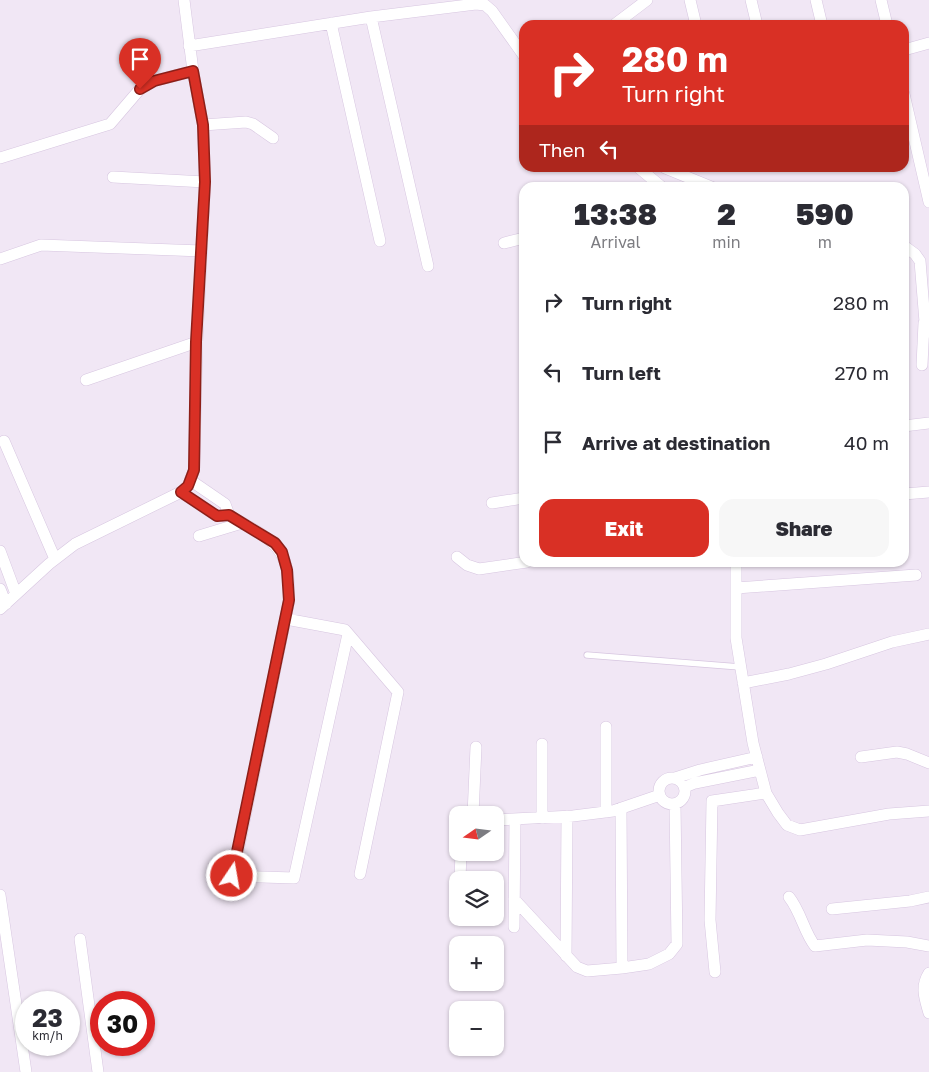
<!DOCTYPE html>
<meta charset="utf-8">
<style>
:root{--surface:#fff;--page:#f7f7f7;--text:#2b2b33;--muted:#7c7c81;--accent:#d93025}
body{margin:0;font-family:"Golos Text",sans-serif;background:var(--page);color:var(--text);height:100vh;display:flex;flex-direction:column;font-size:19px;white-space:nowrap}
*{box-sizing:border-box;margin:0}
p{font-size:16px;color:var(--muted)}
.icon{flex:none;width:28px;height:28px;fill:none;stroke:currentColor;stroke-width:2;stroke-linecap:round;stroke-linejoin:round}
.map{position:relative;flex:1;overflow:hidden}
.drawer{position:absolute;left:519px;top:182px;width:390px;height:385px;display:flex;flex-direction:column;background:var(--surface);border-radius:15px;box-shadow:0 1px 4px #0004}
.drawer>*{flex:none}
.top-card{position:absolute;left:519px;top:20px;width:390px;height:152px;border-radius:15px;box-shadow:0 1px 4px #0004;background:#d93025;color:#fff;overflow:hidden}
.needle{width:32px;rotate:256deg}
.fabs{position:absolute;left:449px;top:806px;display:grid;gap:10px}
.fabs a{display:grid;place-items:center;width:55px;height:55px;border-radius:10px;background:var(--surface);box-shadow:0 1px 4px #0004;font-size:25px}
.speed{position:absolute;left:15px;top:991px;display:flex;gap:10px;font-size:25px;font-weight:700;text-align:center}
.speed>*{display:grid;place-content:center;width:65px;height:65px;border-radius:50%;background:var(--surface);box-shadow:0 1px 4px #0004;line-height:1}
.speed small{font-size:12px;font-weight:400}
.speed .limit{border:8px solid #d22;background:#fff;color:#111}
.pin{position:absolute;display:grid;place-items:center;width:42px;height:42px;color:#fff;margin:-51px -21px;border-radius:50% 50% 50% 0;rotate:-45deg;box-shadow:0 0 5px #0007}
.pin .icon{rotate:45deg}
.me{position:absolute;width:55px;margin:-28px;rotate:12deg;stroke-linejoin:round;filter:drop-shadow(0 0 4px #0008)}
.turn{display:flex;align-items:center;gap:18px;height:105px;padding:0 20px;font-size:22px}
.turn .icon{width:65px;height:65px;stroke-width:2.5}
.turn b{display:block;font-size:35px;line-height:42px}
.then{display:flex;align-items:center;height:48px;padding:0 20px;background:#0003;gap:10px;font-size:19px}
.eta{display:flex;justify-content:space-evenly;align-items:center;height:85px;text-align:center}
.eta b{font-size:30px;font-weight:800;line-height:35px}
.action{display:flex;gap:10px;margin-top:auto;padding:10px 20px}
.action a{flex:1;height:58px;border-radius:15px;background:var(--accent);color:#fff;font-size:20px;font-weight:800;line-height:58px;text-align:center}
.action a+a{background:var(--page);color:var(--text)}
ul{padding:0;list-style:none}
li{display:flex;align-items:center;gap:15px;height:70px;padding:0 20px}
li div{flex:1}
li b{display:block;font-size:19px}
li em{font-style:normal}
.map>svg:first-child{display:block}
</style>
<div class="map">
<svg width="929" height="1072" viewBox="0 0 929 1072">
<rect width="100%" height="100%" fill="#f1e7f5"/>
<g fill="none" stroke-linecap="round" stroke-linejoin="round">
<g stroke="#d7c6e0" stroke-width="7">
<path id="lane" d="M 587,655 L 740,667"/>
</g>
<g stroke="#d7c6e0" stroke-width="12">
<path id="street" d="M 690,0 L 696,25
M 751,0 L 757,25
M 816,0 L 822,25
M 881,0 L 887,25
M 371,17 L 428,266
M 331,23 L 380,241
M 614,25 L 647,0
M 189,46 L 371,17 L 476,4 L 485,5 L 492,11 L 524,56
M 904,50 L 929,43
M 904,94 L 929,202
M 203,125 L 246,122 L 253,124 L 273,138
M 0,158 L 110,124 L 140,89 L 154,81 L 193,71
M 639,168 L 663,188
M 665,168 L 714,188
M 113,177 L 205,182
M 504,243 L 524,238
M 904,246 L 915,254 L 920,261 L 925,322 L 929,332
M 0,259 L 41,245 L 202,251
M 922,365 L 924,323
M 86,380 L 197,342
M 904,426 L 929,423
M 4,441 L 55,559
M 181,492 L 217,516 L 229,515 L 225,504 L 190,480
M 904,494 L 929,492
M 492,503 L 524,498
M 229,515 C 253,530 281,539 287,569 C 289,579 289,590 289,601 L 233,876 L 294,878 L 348,634
M 199,536 L 242,523
M 0,551 L 16,594
M 457,557 L 467,565 L 479,569 L 527,562
M 736,562 L 736,588 L 916,575
M 736,588 L 736,638 L 753,743 L 760,770 L 766,793 L 778,813 L 787,825 L 800,830 L 889,814 L 929,811
M 0,589 L 6,604
M 0,609 L 49,564 L 75,544 L 181,492 L 188,486 L 194,470 L 197,342 L 205,182 L 203,125 L 193,71 L 184,0
M 286,619 L 345,630 L 398,692 L 360,874
M 743,683 L 789,674 L 826,664 L 892,642 L 929,634
M 542,744 L 542,818
M 861,757 L 897,752 L 907,754 L 929,763
M659 791a13 13 0 1 1 26 0a13 13 0 1 1-26 0Z
M 675,778 L 700,770 L 757,757
M 685,787 L 695,783 L 760,770
M 621,808 L 622,968
M 606,812 L 606,727
M 473,815 L 476,747
M 495,820 L 573,816 L 613,811 L 660,795
M 460,880 L 461,852
M 0,895 L 26,1072
M 789,897 C 801,912 804,932 815,946 L 867,940 L 907,942 L 929,946
M 514,899 L 577,967 L 587,971 L 622,968 L 649,964 L 669,954 L 677,944 L 675,804
M 832,909 L 910,901 L 929,897
M 514,927 L 515,819
M 80,939 L 98,1072
M 566,956 L 567,816
M 715,972 L 710,920 L 712,801 L 766,793
M 929,973 C 920,987 925,999 929,1013"/>
</g>
<use href="#lane" stroke="#fff" stroke-width="5.5"/>
<use href="#street" stroke="#fff" stroke-width="11"/>
</g>
<g fill="none" stroke-linecap="round" stroke-linejoin="round">
<g stroke="#8d1f18" stroke-width="12">
<path id="route" d="M 140,89 L 154,81 L 193,71 L 203,125 L 205,182 L 196,342 L 194,470 L 188,486 L 181,492 L 217,516 L 229,515 L 275,543 L 282,552 L 287,570 L 289,600 L 232,876"/>
</g>
<use href="#route" stroke="#d93025" stroke-width="9"/>
</g>
</svg>
<div class="fabs">
<a><svg class="needle" viewBox="-14 -14 28 28"><path d="M0-13l5 13h-10z" fill="#e53935"/><path d="M0 13l5-13h-10z" fill="#7c7c81"/></svg></a>
<a><svg class="icon" aria-label="layers" viewBox="0 0 24 24"><path d="M12 4l9 5-9 5-9-5zM3 14l9 5 9-5"/></svg></a>
<a>+</a>
<a>−</a>
</div>
<div class="speed"><div>23<small>km/h</small></div><div class="limit">30</div></div>
<div class="pin" style="left:140px;top:89px;background:#d93025"><svg class="icon" aria-label="arrive" viewBox="0 0 24 24"><path d="M6 21V4h12l-3 4 3 4H6"/></svg></div>
<svg class="me" style="left:232px;top:876px" viewBox="-20 -20 40 40"><circle r="17" fill="#d93025" stroke="#fff" stroke-width="3"/><path d="M0-11L8 9 0 5-8 9z" fill="#fff"/></svg>
<div class="top-card">
<div class="turn"><svg class="icon" aria-label="right" viewBox="0 0 24 24"><path d="M7 20v-9h11M14 6l5 5-5 5"/></svg><div><b>280 m</b>Turn right</div></div>
<div class="then">Then<svg class="icon" aria-label="left" viewBox="0 0 24 24"><path d="M17 20v-9H6M10 6l-5 5 5 5"/></svg></div>
</div>
<section class="drawer">
<div class="eta">
<div><b>13:38</b><p>Arrival</p></div>
<div><b>2</b><p>min</p></div>
<div><b>590</b><p>m</p></div>
</div>
<ul>
<li><svg class="icon" aria-label="right" viewBox="0 0 24 24"><path d="M7 20v-9h11M14 6l5 5-5 5"/></svg><div><b>Turn right</b></div><em>280 m</em></li>
<li><svg class="icon" aria-label="left" viewBox="0 0 24 24"><path d="M17 20v-9H6M10 6l-5 5 5 5"/></svg><div><b>Turn left</b></div><em>270 m</em></li>
<li><svg class="icon" aria-label="arrive" viewBox="0 0 24 24"><path d="M6 21V4h12l-3 4 3 4H6"/></svg><div><b>Arrive at destination</b></div><em>40 m</em></li>
</ul>
<div class="action"><a>Exit</a><a>Share</a></div>
</section>
</div>
